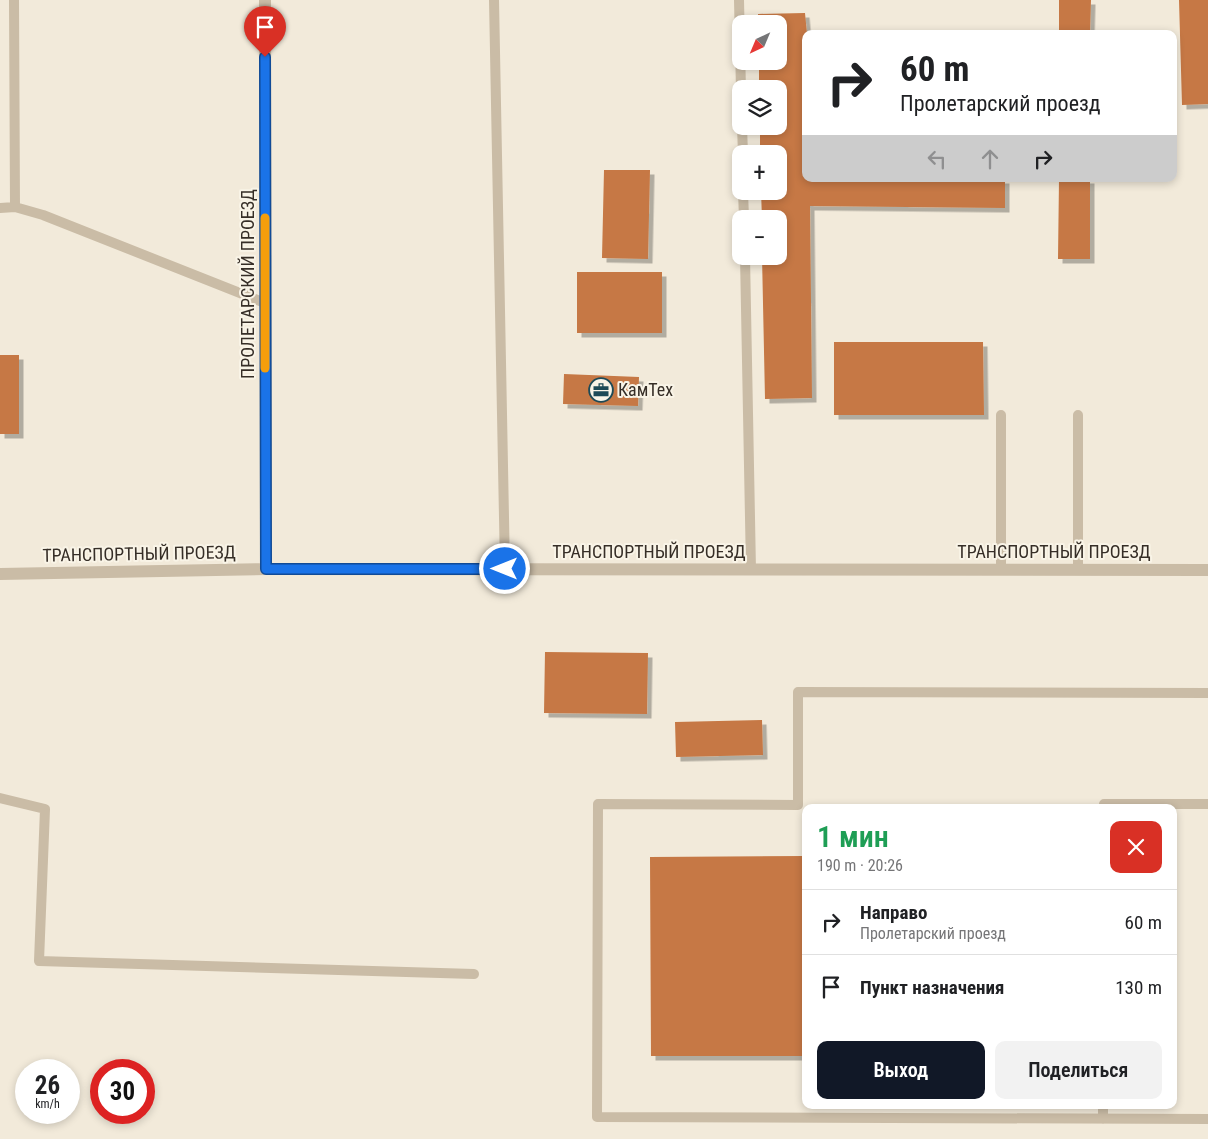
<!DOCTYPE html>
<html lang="ru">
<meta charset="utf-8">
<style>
:root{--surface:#fff;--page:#f2f2f2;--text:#202124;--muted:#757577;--line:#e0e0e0;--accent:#111827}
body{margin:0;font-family:"Roboto Condensed",sans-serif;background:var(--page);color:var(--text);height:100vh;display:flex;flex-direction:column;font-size:19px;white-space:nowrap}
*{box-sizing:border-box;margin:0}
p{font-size:16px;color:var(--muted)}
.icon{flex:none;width:28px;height:28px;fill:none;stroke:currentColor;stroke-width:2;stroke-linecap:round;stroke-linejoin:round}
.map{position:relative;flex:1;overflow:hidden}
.sheet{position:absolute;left:802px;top:804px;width:375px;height:305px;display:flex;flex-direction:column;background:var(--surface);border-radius:10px;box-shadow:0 2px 8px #0003}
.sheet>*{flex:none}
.hud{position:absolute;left:802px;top:30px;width:375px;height:152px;border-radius:10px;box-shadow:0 2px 8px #0003;background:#fff;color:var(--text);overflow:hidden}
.needle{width:32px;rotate:224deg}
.buttons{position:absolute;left:732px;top:15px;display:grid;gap:10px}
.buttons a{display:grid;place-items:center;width:55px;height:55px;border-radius:10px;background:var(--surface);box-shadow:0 2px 8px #0003;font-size:25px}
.speed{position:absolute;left:15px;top:1059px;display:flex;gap:10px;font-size:25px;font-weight:700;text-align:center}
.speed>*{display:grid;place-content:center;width:65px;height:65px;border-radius:50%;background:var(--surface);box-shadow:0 2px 8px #0003;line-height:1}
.speed small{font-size:12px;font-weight:400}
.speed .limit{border:8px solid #d22;background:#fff;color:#111}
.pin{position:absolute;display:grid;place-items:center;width:42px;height:42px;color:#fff;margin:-51px -21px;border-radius:50% 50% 50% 0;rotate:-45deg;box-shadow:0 0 5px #0007}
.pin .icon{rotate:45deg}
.me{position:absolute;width:55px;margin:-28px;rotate:270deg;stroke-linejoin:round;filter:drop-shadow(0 0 4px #0008)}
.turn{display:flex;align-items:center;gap:18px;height:105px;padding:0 15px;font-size:22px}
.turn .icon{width:65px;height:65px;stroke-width:2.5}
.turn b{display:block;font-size:35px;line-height:42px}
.lanes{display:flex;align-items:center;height:48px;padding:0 15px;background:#0003;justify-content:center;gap:25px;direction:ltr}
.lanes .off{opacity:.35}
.round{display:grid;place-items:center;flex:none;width:52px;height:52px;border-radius:10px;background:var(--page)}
.overview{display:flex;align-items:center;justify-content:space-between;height:85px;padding:0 15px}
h1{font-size:30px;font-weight:600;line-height:38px;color:#1e9e55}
.primary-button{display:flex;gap:10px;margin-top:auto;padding:10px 15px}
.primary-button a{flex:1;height:58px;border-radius:10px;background:var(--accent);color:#fff;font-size:20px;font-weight:600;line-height:58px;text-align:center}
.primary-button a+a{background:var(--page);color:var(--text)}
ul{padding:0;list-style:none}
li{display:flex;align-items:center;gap:15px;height:65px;padding:0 15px;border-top:1px solid var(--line)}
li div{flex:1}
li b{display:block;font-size:19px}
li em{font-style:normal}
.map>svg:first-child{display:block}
</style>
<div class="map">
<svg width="1208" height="1139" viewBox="0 0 1208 1139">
<defs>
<filter id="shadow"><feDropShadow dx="4.5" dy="4.5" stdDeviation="0" flood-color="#0004"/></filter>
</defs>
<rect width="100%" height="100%" fill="#f2eada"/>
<path fill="#c67844" filter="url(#shadow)" d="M 1059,0 L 1091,0 L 1090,34 L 1059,34 Z
M 1179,0 L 1208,0 L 1208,104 L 1182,105 Z
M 805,13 L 807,34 L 806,179 L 1005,179 L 1005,208 L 810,206 L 812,398 L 765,399 L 762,256 L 779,256 L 779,219 L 762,219 L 761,191 L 779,191 L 779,154 L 760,154 L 760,126 L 779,126 L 779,89 L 759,89 L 759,61 L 779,61 L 779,24 L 758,24 L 758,14 Z
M 604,170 L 650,170 L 648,259 L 602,258 Z
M 1059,179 L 1090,179 L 1090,259 L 1058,259 Z
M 577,272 L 662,272 L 662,333 L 577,333 Z
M 834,342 L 983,342 L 984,415 L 834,415 Z
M 0,355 L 19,355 L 19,434 L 0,434 Z
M 564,374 L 639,377 L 638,406 L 563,404 Z
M 545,652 L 648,653 L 647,714 L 544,713 Z
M 762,720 L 763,755 L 676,757 L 675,722 Z
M 806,856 L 806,1056 L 651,1056 L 650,857 Z"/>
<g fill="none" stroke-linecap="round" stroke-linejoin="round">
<path stroke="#cabca6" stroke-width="10" d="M 14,0 L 15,207
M 494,0 L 505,569
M 739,0 L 741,91
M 742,126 L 743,154
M 743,191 L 744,219
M 0,208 L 15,207 L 43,215 L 265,303
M 745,256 L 751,570
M 1001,415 L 1001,570
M 1078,570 L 1078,415
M 1208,693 L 798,692 L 798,805 L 598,804 L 597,1117 L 1208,1119
M 0,798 L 45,809 L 39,961 L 474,974
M 1104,808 L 1104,804 L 1208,804
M 1103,1119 L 1103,1105"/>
<path stroke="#cabca6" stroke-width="12" d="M 265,0 L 266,569
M 0,574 L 266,569 L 1208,570"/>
</g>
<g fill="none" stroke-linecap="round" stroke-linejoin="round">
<g stroke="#114b97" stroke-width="12">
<path id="route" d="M 265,57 L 266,569 L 505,569"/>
</g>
<use href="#route" stroke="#1a73e8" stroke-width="9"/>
<path stroke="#f59e0b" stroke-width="9" d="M 265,218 L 265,368"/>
</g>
<defs>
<g id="office-ring" transform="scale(1.25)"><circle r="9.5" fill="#f9f4e7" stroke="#1d4a57" stroke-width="1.5"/><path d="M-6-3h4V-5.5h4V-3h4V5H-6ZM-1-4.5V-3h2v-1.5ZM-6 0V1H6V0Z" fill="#1d4a57"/></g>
</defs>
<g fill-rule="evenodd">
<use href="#office-ring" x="601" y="390"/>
</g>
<g text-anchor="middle" stroke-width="4" stroke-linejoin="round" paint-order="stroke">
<g font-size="18" fill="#362e27" stroke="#f9f4e7">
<text transform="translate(248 284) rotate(-90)" y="6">ПРОЛЕТАРСКИЙ ПРОЕЗД</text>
<text x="649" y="558">ТРАНСПОРТНЫЙ ПРОЕЗД</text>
<text x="1054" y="558">ТРАНСПОРТНЫЙ ПРОЕЗД</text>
<text transform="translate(139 554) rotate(-1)" y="6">ТРАНСПОРТНЫЙ ПРОЕЗД</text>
</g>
<g font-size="18" fill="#362e27" stroke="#f9f4e7" text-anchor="start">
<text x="618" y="396">КамТех</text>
</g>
</g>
</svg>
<div class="buttons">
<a><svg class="needle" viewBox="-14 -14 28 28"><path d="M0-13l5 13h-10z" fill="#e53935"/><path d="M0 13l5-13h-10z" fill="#757577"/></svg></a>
<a><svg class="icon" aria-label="layers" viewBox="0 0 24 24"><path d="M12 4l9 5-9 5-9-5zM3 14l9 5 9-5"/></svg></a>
<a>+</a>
<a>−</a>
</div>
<div class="speed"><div>26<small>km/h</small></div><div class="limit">30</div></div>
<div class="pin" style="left:265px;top:57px;background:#d93025"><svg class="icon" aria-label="arrive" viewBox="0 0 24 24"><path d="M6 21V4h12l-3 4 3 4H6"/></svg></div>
<svg class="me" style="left:505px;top:569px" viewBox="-20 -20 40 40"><circle r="17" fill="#1a73e8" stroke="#fff" stroke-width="3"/><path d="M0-11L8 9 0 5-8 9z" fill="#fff"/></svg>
<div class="hud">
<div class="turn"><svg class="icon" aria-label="right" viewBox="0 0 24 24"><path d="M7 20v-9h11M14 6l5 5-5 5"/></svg><div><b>60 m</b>Пролетарский проезд</div></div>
<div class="lanes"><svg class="icon off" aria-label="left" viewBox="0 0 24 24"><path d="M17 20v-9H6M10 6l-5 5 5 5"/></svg><svg class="icon off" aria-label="ahead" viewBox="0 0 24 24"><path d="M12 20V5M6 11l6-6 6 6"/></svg><svg class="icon" aria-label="right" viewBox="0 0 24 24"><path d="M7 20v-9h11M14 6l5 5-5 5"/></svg></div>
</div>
<section class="sheet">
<div class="overview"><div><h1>1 мин</h1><p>190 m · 20:26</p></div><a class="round" style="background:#d93025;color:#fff"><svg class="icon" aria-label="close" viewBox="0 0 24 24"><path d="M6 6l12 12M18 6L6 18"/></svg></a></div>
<ul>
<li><svg class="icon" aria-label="right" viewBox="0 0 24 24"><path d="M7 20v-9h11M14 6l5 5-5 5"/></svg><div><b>Направо</b><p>Пролетарский проезд</p></div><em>60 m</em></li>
<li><svg class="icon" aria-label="arrive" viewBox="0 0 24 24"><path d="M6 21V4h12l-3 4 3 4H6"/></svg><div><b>Пункт назначения</b></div><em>130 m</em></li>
</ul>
<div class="primary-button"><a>Выход</a><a>Поделиться</a></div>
</section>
</div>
